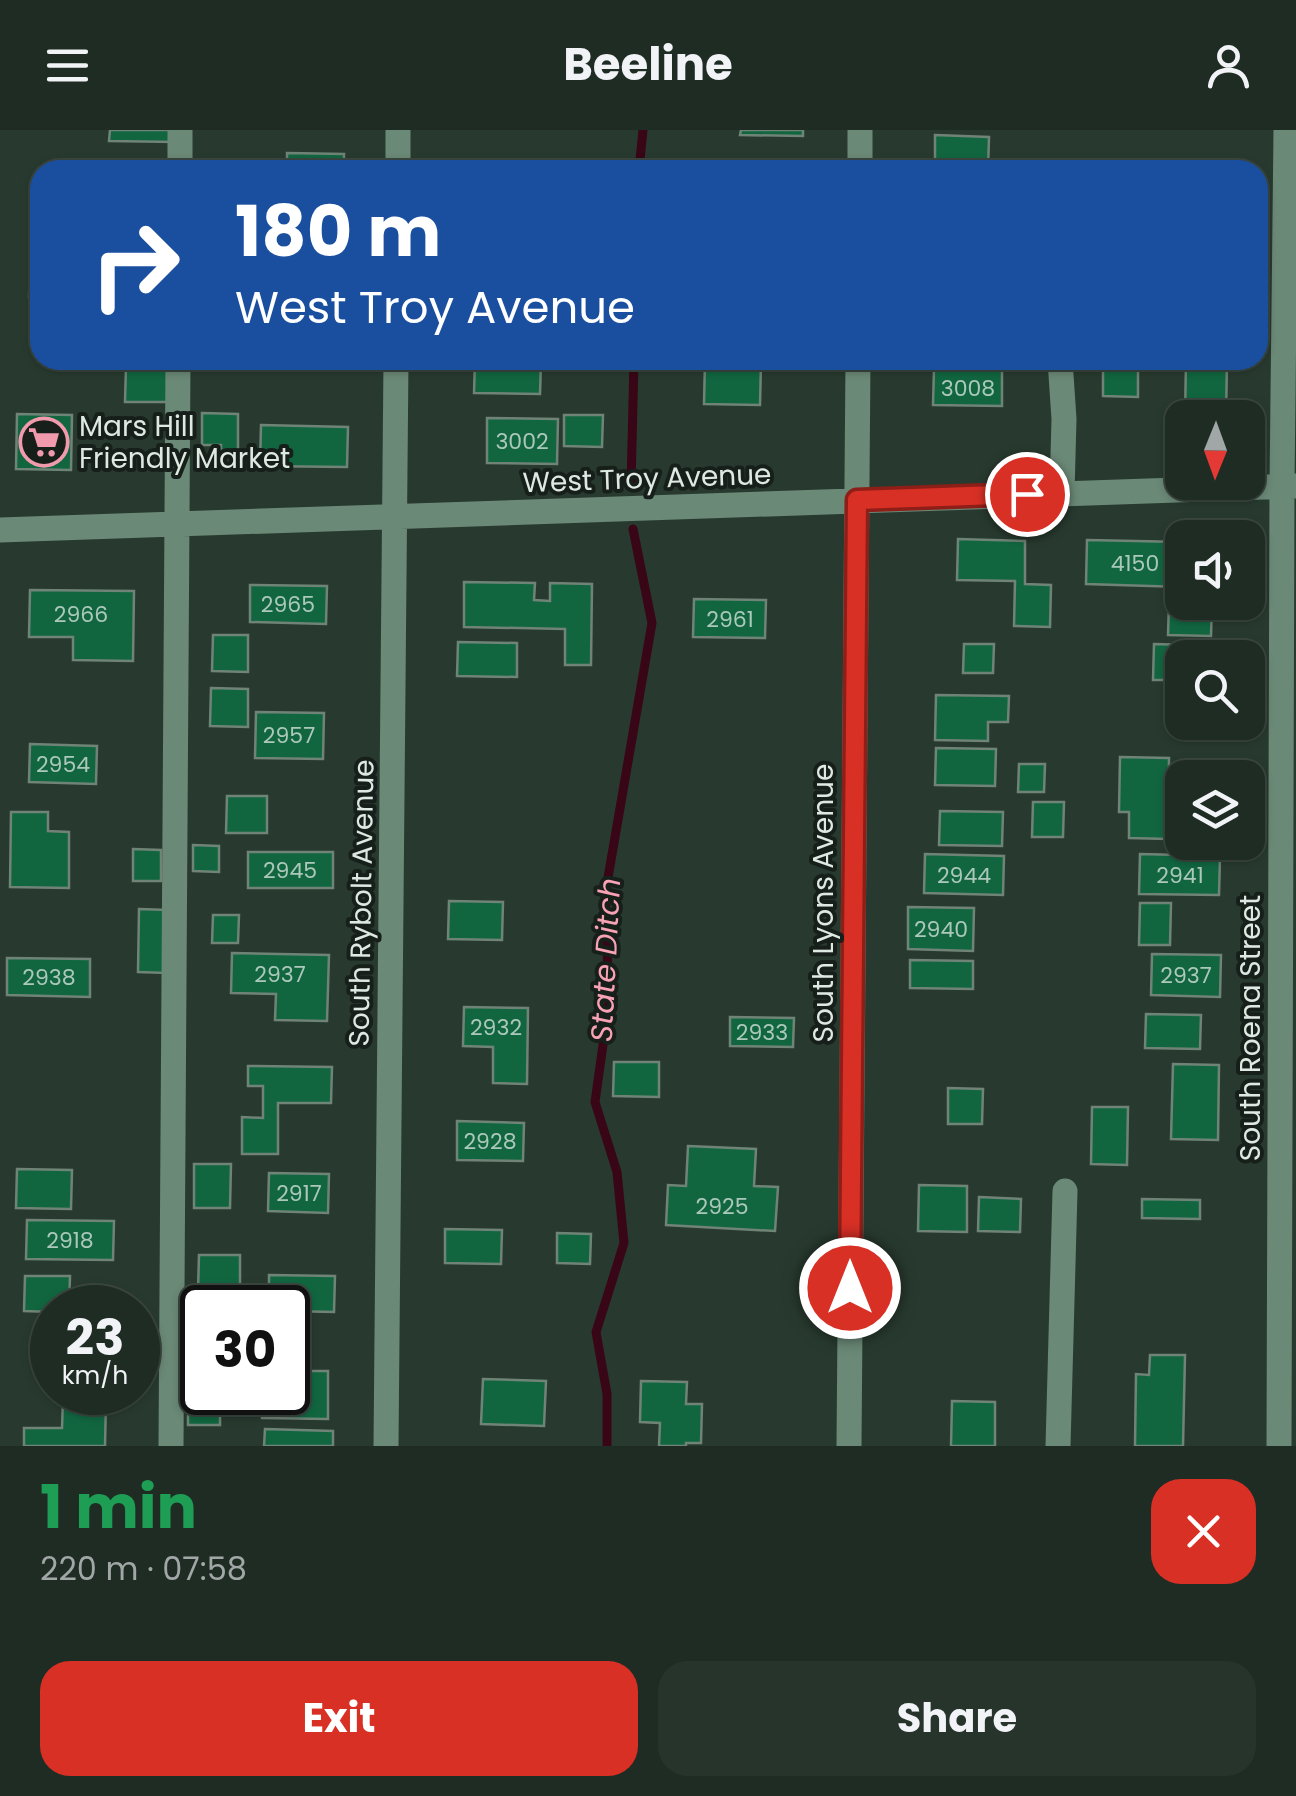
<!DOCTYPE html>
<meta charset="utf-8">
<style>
:root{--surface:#1e2c23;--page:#26342b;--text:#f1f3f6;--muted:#a1a7a6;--line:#3c4841;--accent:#d93025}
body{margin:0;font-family:Poppins,sans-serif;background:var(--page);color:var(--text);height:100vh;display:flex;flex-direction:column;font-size:38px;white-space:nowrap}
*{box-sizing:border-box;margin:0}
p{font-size:32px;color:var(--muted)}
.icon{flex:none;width:55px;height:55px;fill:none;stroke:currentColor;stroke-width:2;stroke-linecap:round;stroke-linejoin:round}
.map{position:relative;height:1316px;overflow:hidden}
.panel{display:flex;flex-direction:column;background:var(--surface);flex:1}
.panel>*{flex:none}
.hud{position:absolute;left:30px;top:30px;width:1238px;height:210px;border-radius:30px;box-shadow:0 2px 8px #0004,0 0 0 2px var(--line);background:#1a4fa0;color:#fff;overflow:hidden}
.needle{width:65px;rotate:181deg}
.buttons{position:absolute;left:1165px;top:270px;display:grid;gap:20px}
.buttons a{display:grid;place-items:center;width:100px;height:100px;border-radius:20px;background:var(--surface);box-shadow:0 2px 8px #0004,0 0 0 2px var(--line);font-size:50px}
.speed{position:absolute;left:30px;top:1155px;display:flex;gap:20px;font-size:50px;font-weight:700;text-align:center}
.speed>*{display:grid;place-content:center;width:130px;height:130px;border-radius:50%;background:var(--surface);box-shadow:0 2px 8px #0004,0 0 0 2px var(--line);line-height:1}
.speed small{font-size:25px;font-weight:400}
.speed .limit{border:5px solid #111;border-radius:15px;background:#fff;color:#111}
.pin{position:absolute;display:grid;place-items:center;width:85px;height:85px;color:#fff;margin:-42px;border:5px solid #fff;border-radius:50%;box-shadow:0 2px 10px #0007}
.me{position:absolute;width:110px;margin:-55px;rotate:0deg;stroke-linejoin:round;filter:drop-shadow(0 0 8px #0008)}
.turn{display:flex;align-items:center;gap:35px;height:210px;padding:0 40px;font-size:45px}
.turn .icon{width:130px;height:130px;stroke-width:2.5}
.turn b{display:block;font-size:70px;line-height:85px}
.round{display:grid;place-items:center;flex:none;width:105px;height:105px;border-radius:30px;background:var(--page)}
.head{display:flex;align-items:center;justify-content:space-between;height:170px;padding:0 40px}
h1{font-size:60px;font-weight:700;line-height:75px;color:#1e9e55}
.action{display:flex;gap:20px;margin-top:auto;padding:20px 40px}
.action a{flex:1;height:115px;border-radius:30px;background:var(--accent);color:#fff;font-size:40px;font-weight:700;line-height:115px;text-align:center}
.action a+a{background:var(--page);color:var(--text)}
header{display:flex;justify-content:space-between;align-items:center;height:130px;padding:0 40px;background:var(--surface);font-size:45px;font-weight:700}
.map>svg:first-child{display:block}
</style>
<header><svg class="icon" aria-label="menu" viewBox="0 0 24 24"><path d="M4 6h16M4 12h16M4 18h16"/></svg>Beeline<svg class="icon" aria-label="person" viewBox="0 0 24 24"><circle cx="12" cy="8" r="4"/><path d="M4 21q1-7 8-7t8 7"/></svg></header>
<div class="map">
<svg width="1296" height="1316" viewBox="0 0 1296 1316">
<rect width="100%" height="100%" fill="#283a2f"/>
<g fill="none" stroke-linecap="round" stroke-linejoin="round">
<path stroke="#390617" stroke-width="9" d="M 639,40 L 643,0
M 631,356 L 634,230
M 607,1316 L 607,1264 L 596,1202 L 624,1113 L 617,1042 L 595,972 L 609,872 L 605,765 L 652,493 L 633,399"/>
</g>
<path fill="#116640" stroke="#6f8376" stroke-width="2.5" d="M 110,0 L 176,0 L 176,12 L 109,11 Z
M 741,0 L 803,0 L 803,6 L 740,5 Z
M 935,5 L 989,7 L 988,40 L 935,40 Z
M 287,23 L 344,24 L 344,40 L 287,40 Z
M 726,35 L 791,36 L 791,40 L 726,40 Z
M 32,72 L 40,72 L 40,107 L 31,106 Z
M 30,132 L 40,133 L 40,167 L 29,167 Z
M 475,230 L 541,231 L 540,264 L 474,263 Z
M 1103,230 L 1138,230 L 1138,267 L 1103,266 Z
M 1186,230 L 1227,230 L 1226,288 L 1185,288 Z
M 705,231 L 761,232 L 760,275 L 704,274 Z
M 126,236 L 169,237 L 169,272 L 125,272 Z
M 934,239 L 1002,240 L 1002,276 L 933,275 Z
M 202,283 L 238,284 L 238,327 L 221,326 L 221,315 L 202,315 Z
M 17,284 L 72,285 L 71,340 L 16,339 Z
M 564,285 L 603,285 L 602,317 L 564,316 Z
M 487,288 L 558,289 L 557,334 L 487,333 Z
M 261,295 L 348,297 L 347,337 L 260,336 Z
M 958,409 L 1025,411 L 1025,454 L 1051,455 L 1050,497 L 1014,496 L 1015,451 L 957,450 Z
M 1087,410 L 1182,412 L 1182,457 L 1086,454 Z
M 464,452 L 535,453 L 534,470 L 550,471 L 550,453 L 592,454 L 591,535 L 565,535 L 565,499 L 464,497 Z
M 250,455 L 327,456 L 326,494 L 250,492 Z
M 30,460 L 134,461 L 133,531 L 73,530 L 73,507 L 29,507 Z
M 694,469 L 766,470 L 765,508 L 693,507 Z
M 1169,472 L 1212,472 L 1211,506 L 1168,505 Z
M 213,505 L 248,505 L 248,542 L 212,541 Z
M 458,512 L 517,513 L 517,547 L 457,546 Z
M 964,514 L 994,514 L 993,543 L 963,543 Z
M 1154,514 L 1225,516 L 1225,528 L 1182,528 L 1182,550 L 1153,550 Z
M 211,558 L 248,559 L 248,597 L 210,596 Z
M 936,565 L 1009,566 L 1008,592 L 988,592 L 988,611 L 935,610 Z
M 256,582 L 324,583 L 323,629 L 255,628 Z
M 30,614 L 97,616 L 96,654 L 29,652 Z
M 936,618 L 996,619 L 995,656 L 935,655 Z
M 1120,627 L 1169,628 L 1168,709 L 1129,708 L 1129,682 L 1119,682 Z
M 1019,634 L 1045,634 L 1044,662 L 1018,662 Z
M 227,666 L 267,666 L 267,703 L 226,703 Z
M 1033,672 L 1064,672 L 1063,707 L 1032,707 Z
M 940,681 L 1003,682 L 1002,716 L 939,715 Z
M 11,682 L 48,682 L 48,701 L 69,702 L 69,758 L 10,757 Z
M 193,715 L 219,716 L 219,742 L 193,741 Z
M 133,719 L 161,720 L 161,751 L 133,751 Z
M 248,722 L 333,722 L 333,758 L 248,758 Z
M 925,724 L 1004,726 L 1003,765 L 924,763 Z
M 1140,724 L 1220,726 L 1219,765 L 1139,764 Z
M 449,771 L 503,772 L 502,810 L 448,809 Z
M 1140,773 L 1171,773 L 1170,815 L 1139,815 Z
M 908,777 L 974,778 L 973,821 L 908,819 Z
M 139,779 L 168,780 L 167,843 L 138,842 Z
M 213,785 L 239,785 L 238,813 L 212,813 Z
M 232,823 L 329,825 L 327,891 L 275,890 L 276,864 L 231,863 Z
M 1152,824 L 1221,825 L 1220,867 L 1151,865 Z
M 7,828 L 90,829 L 90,867 L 7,865 Z
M 910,830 L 973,831 L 973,859 L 910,858 Z
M 464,877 L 528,878 L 527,954 L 493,953 L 493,917 L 463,916 Z
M 1146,884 L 1201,885 L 1200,919 L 1145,918 Z
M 730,887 L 794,888 L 793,917 L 730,916 Z
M 614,932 L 659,932 L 659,967 L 613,966 Z
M 1173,934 L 1219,935 L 1218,1010 L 1171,1009 Z
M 248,936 L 332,937 L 331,973 L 278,973 L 278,1024 L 242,1024 L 242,987 L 263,988 L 263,956 L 248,956 Z
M 948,958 L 983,959 L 982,994 L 948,994 Z
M 1092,977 L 1128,977 L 1127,1035 L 1091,1034 Z
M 457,991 L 524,993 L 523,1031 L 457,1030 Z
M 688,1016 L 756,1019 L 754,1056 L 778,1057 L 775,1101 L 666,1095 L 668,1055 L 686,1056 Z
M 194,1034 L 231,1034 L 230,1078 L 194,1078 Z
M 17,1039 L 72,1040 L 71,1079 L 16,1078 Z
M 269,1043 L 329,1044 L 328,1083 L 268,1081 Z
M 919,1055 L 967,1056 L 967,1102 L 918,1101 Z
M 979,1067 L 1021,1069 L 1020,1102 L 978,1101 Z
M 1142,1069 L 1200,1070 L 1200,1089 L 1142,1088 Z
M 27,1090 L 114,1091 L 113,1130 L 26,1129 Z
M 445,1099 L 502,1100 L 501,1134 L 445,1133 Z
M 557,1103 L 591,1104 L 590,1134 L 557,1133 Z
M 199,1125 L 240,1125 L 240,1161 L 198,1161 Z
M 269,1145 L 335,1146 L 334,1182 L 288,1181 L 288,1178 L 269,1178 Z
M 25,1146 L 70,1146 L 69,1178 L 52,1178 L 52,1182 L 24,1181 Z
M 1150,1225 L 1185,1225 L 1183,1316 L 1135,1316 L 1136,1244 L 1149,1245 Z
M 288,1241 L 328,1241 L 328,1289 L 262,1288 L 263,1262 L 288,1262 Z
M 483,1249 L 546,1251 L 544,1296 L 481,1294 Z
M 641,1251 L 687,1252 L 686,1274 L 702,1274 L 701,1313 L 686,1313 L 686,1316 L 659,1316 L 660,1293 L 640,1292 Z
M 188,1267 L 220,1267 L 220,1295 L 188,1295 Z
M 63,1269 L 106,1270 L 105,1316 L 24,1316 L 24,1298 L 62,1298 Z
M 952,1271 L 995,1272 L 995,1316 L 951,1316 Z
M 265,1299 L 333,1301 L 333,1316 L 264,1316 Z"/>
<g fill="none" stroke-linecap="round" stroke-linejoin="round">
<path stroke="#6b8977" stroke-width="25" d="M 180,40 L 180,0
M 398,40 L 398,0
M 860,40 L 860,0
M 1060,230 L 1064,289 L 1062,363
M 0,400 L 1296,356
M 171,1316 L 178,230
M 386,1316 L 396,230
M 849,1316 L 858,230
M 1058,1316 L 1065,1061
M 1279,1316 L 1282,355 L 1286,0"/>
</g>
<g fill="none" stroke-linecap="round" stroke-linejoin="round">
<g stroke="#8d1f18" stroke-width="25">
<path id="route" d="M 850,1158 L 857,370 L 1027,364"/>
</g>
<use href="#route" stroke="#d93025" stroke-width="18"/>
</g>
<defs>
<g id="supermarket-ring" transform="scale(2.5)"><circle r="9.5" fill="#171f1a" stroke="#f29aad" stroke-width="1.5"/><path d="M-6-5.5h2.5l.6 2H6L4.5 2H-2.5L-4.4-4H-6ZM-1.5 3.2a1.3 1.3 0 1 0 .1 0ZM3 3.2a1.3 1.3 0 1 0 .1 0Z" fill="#f29aad"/></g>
</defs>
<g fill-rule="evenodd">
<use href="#supermarket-ring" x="44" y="312"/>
</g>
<g text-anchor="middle" stroke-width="8" stroke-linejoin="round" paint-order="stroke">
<g font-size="22" fill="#abc8ba">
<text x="968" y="266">3008</text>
<text x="522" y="319">3002</text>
<text x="1135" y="441">4150</text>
<text x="288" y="482">2965</text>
<text x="81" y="492">2966</text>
<text x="730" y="497">2961</text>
<text x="289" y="613">2957</text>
<text x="63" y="642">2954</text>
<text x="290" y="748">2945</text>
<text x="964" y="753">2944</text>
<text x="1180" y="753">2941</text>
<text x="941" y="807">2940</text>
<text x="280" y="852">2937</text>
<text x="1186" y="853">2937</text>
<text x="49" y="855">2938</text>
<text x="496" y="905">2932</text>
<text x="762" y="910">2933</text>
<text x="490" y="1019">2928</text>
<text x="299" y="1071">2917</text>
<text x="722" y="1084">2925</text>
<text x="70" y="1118">2918</text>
</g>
<g font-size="28" fill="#dee9e2" stroke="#171f1a" text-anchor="start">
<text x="79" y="306">Mars Hill<tspan x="79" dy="32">Friendly Market</tspan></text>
</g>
<g font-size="28" fill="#dee9e2" stroke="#171f1a">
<text transform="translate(647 348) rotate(-2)" y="10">West Troy Avenue</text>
<text transform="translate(361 773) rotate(-89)" y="10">South Rybolt Avenue</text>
<text transform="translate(823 773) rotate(-90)" y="10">South Lyons Avenue</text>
<text transform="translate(1250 898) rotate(-90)" y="10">South Roena Street</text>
</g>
<g font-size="30" font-style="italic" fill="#f8a2b5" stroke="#171f1a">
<text transform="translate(606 830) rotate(-87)" y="10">State Ditch</text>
</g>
</g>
</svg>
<div class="buttons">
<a><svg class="needle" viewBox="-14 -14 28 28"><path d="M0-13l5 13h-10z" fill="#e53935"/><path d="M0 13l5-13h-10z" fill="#a1a7a6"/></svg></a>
<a><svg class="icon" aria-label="sound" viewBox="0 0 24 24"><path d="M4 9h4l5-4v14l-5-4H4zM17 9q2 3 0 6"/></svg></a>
<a><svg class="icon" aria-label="search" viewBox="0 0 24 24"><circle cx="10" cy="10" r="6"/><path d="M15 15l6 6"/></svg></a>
<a><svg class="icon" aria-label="layers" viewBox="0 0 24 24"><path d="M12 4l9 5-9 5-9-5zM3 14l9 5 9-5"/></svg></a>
</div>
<div class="speed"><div>23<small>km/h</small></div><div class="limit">30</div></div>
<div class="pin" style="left:1027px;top:364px;background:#d93025"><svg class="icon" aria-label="arrive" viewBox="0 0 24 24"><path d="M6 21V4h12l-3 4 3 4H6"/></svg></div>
<svg class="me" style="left:850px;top:1158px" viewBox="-20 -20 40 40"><circle r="17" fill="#d93025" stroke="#fff" stroke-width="3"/><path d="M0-11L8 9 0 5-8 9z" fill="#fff"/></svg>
<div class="hud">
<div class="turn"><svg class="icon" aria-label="right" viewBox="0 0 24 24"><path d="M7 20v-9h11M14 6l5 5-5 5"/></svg><div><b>180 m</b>West Troy Avenue</div></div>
</div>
</div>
<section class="panel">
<div class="head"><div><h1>1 min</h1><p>220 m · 07:58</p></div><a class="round" style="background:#d93025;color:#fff"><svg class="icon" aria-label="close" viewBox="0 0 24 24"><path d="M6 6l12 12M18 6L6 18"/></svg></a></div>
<div class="action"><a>Exit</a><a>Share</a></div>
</section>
